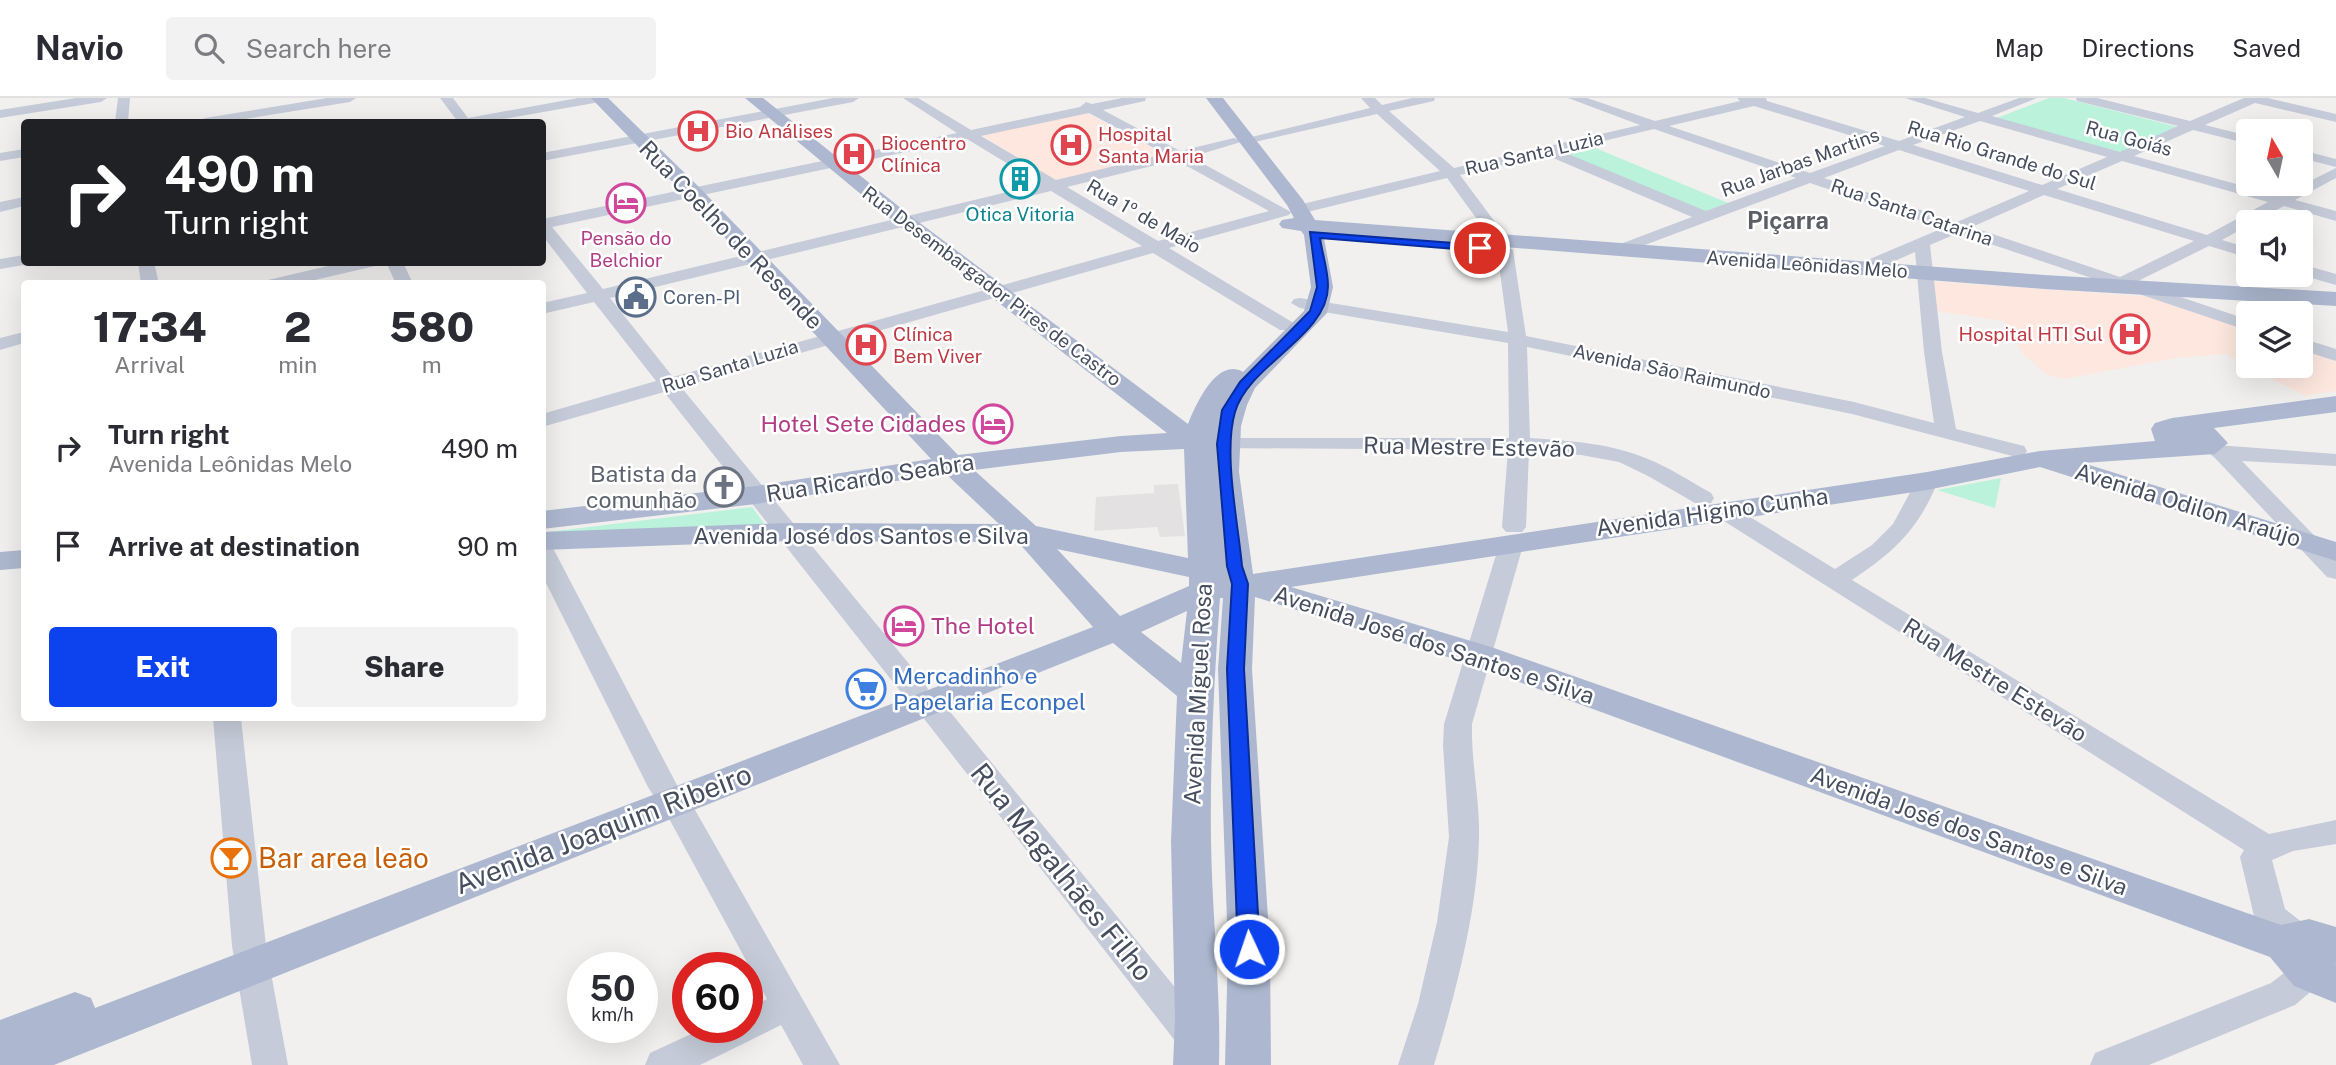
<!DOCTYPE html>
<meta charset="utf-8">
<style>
:root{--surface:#fff;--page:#f2f2f3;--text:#2b2b33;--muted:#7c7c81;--line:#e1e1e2;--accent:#0d43ee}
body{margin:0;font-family:"Public Sans",sans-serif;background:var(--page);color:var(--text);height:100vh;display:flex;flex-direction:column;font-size:26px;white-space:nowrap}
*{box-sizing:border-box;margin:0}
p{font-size:23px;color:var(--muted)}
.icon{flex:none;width:38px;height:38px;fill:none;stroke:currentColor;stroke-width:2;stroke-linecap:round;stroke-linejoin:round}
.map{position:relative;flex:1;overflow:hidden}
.panel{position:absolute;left:21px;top:182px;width:525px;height:441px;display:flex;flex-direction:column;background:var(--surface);border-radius:7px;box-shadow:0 7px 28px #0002}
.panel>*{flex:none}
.top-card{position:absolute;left:21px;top:21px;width:525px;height:147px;border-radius:7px;box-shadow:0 7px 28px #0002;background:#202124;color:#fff;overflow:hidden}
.needle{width:46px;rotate:351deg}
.tools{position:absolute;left:2236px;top:21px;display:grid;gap:14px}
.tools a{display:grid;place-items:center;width:77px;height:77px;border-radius:7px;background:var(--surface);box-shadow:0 7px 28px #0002;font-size:35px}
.speed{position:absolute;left:567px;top:854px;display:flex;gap:14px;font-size:35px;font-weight:700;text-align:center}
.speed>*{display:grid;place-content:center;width:91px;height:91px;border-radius:50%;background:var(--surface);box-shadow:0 7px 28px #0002;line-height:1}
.speed small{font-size:18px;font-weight:400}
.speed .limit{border:10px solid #d22;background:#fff;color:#111}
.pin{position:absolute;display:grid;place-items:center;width:60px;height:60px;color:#fff;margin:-30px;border:4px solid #fff;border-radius:50%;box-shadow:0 2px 7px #0007}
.me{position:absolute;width:77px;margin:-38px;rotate:357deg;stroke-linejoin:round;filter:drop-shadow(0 0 5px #0008)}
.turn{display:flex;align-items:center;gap:24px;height:147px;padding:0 28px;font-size:32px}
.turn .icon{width:91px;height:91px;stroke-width:2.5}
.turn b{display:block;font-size:49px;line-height:60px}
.eta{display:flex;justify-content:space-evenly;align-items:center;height:119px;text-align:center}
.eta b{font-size:42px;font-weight:800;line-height:49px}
.cta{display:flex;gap:14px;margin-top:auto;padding:14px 28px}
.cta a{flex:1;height:80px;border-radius:7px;background:var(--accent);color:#fff;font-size:28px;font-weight:800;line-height:80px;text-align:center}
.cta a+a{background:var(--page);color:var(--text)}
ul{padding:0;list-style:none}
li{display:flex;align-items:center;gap:21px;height:98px;padding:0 28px}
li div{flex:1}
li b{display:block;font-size:26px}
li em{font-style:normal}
header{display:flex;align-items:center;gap:42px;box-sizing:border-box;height:98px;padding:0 35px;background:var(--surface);border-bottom:2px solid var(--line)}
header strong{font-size:33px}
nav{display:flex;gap:38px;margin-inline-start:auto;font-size:24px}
.search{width:490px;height:63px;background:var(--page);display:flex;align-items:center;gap:18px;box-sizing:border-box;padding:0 24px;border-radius:7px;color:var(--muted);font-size:26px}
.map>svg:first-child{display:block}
</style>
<header>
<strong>Navio</strong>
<div class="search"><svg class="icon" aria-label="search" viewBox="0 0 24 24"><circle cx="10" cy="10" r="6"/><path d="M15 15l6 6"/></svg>Search here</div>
<nav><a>Map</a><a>Directions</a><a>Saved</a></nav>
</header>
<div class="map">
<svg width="2336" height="967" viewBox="0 0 2336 967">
<rect width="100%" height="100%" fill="#f2f0ef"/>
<path fill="#e3e1e1" d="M 1178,386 L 1185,438 L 1160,439 L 1157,429 L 1094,433 L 1096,399 L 1154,395 L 1154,387 Z"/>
<path fill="#fde7df" d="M 1085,14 L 1165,57 L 1056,83 L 980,36 Z
M 1928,183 L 2169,200 L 2249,227 L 2249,268 L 2301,268 L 2301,245 L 2336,256 L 2336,293 L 2305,298 L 2226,256 L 2176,260 L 2064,281 L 2047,277 L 2021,254 L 2004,223 L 1930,212 Z"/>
<path fill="#bbf2db" d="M 2049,0 L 2064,0 L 2178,29 L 2119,55 L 1994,21 Z
M 1588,47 L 1733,107 L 1707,116 L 1556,54 Z
M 2001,380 L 1995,410 L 1937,392 Z
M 752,409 L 770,433 L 549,438 L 548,434 Z"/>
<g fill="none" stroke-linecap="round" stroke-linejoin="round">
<path fill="#c5cbd8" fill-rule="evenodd" d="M 76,0 L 107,0 L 101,4 L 0,20 L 0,12 Z
M 118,0 L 130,0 L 128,24 L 115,24 Z
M 327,0 L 356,0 L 350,4 L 226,24 L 198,24 L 205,20 Z
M 440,0 L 453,0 L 468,20 L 578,0 L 606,0 L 600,4 L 486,24 L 458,24 Z
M 833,0 L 859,0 L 853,4 L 542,63 L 542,55 Z
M 903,0 L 918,0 L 971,32 L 1080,9 L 1086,4 L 1092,6 L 1122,0 L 1146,0 L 1145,3 L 1103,12 L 1180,53 L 1234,40 L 1239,42 L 1370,10 L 1361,0 L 1375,0 L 1382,7 L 1412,0 L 1435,0 L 1434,3 L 1389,13 L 1454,70 L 1640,27 L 1568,0 L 1587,0 L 1655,23 L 1740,3 L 1737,0 L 1766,0 L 1767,3 L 1899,43 L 1965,19 L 1905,0 L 1925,0 L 1978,15 L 2019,0 L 2037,0 L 1992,18 L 2120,54 L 2178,28 L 2077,3 L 2076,0 L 2097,0 L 2190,23 L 2244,0 L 2268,0 L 2336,16 L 2336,24 L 2255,5 L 2205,27 L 2249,38 L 2249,46 L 2193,32 L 2134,58 L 2280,98 L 2336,70 L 2336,80 L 2295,102 L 2336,113 L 2336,123 L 2284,108 L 2254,124 L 2249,124 L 2249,127 L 2222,142 L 2249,150 L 2249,160 L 2209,148 L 2136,184 L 2249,222 L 2249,233 L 1958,135 L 1930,147 L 1942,254 L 1956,331 L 2024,348 L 2027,353 L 2024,358 L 2016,359 L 1852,316 L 1527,249 L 1530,340 C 1570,343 1611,345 1648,361 C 1670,370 1690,383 1711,395 L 1714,400 L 1711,405 L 1695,405 L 1648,378 L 1619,364 L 1581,357 L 1529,353 L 1526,429 L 1522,434 L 1506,434 L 1502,429 L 1508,352 L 1216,350 L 1212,346 L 1216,342 L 1223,340 L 1509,340 L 1508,245 L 1300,210 L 1291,205 L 1294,201 L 1300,200 L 1508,234 L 1497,152 L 1505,147 L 1513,152 L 1526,238 L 1854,304 L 1934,325 L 1924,254 L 1915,154 L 1870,174 L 1858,174 L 1856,170 L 1858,166 L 1943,130 L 1810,85 L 1621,156 L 1613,151 L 1615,148 L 1692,119 L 1546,57 L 1460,77 L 1509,143 L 1501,148 L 1495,146 L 1447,80 L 1299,116 L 1294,114 L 1291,111 L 1294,108 L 1440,73 L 1377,16 L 1246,46 L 1241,44 L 1191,59 L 1291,114 L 1289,117 L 1169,150 L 1292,224 L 1295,228 L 1292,232 L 1280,232 L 1153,155 L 681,289 L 924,584 L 928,591 L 924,598 L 914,600 L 904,598 L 664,294 L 542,329 L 542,316 L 656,283 L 594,204 L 542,216 L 542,205 L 587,195 L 542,137 L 542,121 L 957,35 ZM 1754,8 L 1885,48 L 1810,75 L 1669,28 ZM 1089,15 L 1165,56 L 1056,82 L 981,38 ZM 1980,23 L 2107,59 L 2042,87 L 1913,47 ZM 1654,31 L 1796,80 L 1706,113 L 1561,53 ZM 967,41 L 1041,86 L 603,191 L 552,129 ZM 1899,52 L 2029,93 L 1957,124 L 1824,80 ZM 1176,62 L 1269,113 L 1158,143 L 1067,89 ZM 2122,63 L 2268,104 L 2207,137 L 2057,91 ZM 1051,93 L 1142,148 L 673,279 L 610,200 ZM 2044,97 L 2194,143 L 2120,179 L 1972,129 Z
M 24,51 L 24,59 L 0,63 L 0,55 Z
M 2301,52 L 2336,61 L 2336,69 L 2301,60 Z
M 24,99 L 24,108 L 0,114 L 0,104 Z
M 24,157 L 24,164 L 30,166 L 0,171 L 0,161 Z
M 138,164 L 154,164 L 159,186 L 141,186 Z
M 345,164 L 377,164 L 375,168 L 298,186 L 266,186 L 268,182 Z
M 386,164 L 403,164 L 413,186 L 396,186 Z
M 2301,166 L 2336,176 L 2336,187 L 2301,177 Z
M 24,234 L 24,245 L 0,252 L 0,240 Z
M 2301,240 L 2336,251 L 2336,263 L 2301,252 Z
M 2217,347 L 2336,356 L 2336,368 L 2242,363 L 2336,460 L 2336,481 L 2327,479 L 2215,360 L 2206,353 L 2209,348 Z
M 1927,376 L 1935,378 L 1938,383 C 1918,432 1895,453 1852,482 L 2269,736 L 2336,722 L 2336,746 L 2293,753 L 2272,762 L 2285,811 L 2308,829 L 2313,839 L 2308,849 L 2296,853 L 2284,849 L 2258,827 L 2254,818 L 2240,759 L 2244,752 L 1716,418 L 1713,413 L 1716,408 L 1732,408 L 1835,471 L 1872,447 L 1893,426 L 1919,378 Z
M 1512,437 L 1520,439 L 1524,444 L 1472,626 C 1471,664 1480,702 1479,739 C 1478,812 1455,897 1434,967 L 1398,967 L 1418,906 L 1437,824 L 1449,739 L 1443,647 L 1444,626 L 1500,444 L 1504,439 Z
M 542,445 L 550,447 L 554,452 L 678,689 L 675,693 L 686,696 L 840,967 L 803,967 L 781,927 L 700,967 L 645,967 L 650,955 L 706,929 L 747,929 L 747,910 L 767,901 L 660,704 L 662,700 L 653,697 L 648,689 L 542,477 Z
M 928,597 L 938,599 L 1209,931 L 1214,942 L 1209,953 L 1196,958 L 1183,953 L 918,613 L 914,606 L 918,599 Z
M 213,620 L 241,620 L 266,848 L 288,967 L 252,967 L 232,848 Z
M 2309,861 L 2321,865 L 2326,875 L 2321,885 L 2295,907 L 2149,967 L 2090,967 L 2095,955 L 2271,885 L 2297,865 Z"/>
<path fill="#adb8d0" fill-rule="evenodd" d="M 591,0 L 608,0 L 700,90 L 958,357 L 1121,338 L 1167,335 L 898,127 L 745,0 L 763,0 L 912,119 L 1188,326 C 1196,306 1217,259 1243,274 L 1304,213 L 1311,189 L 1304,137 L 1301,133 L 1282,130 L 1279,126 L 1282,122 L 1294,120 L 1287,107 L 1206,0 L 1223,0 L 1303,102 L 1315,122 L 2044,177 L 2336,194 L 2336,208 L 2044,191 L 1323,135 L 1333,189 L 1327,215 L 1255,290 L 1247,307 L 1241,328 L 1239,374 L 1253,476 L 1927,374 L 2040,353 L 2155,343 L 2151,331 L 2155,325 L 2172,320 L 2336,298 L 2336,314 L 2214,330 L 2228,345 L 2215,356 L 2083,365 L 2336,444 L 2336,463 L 2040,369 L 1927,392 L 1291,489 L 1491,549 L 2281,827 L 2309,821 L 2336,829 L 2336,866 L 2325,862 L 2336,866 L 2336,905 L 2294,888 L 2270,859 L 1467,565 L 1255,499 L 1252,571 L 1270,851 L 1271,967 L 1225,967 L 1228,851 L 1218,571 L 1223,500 L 1220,500 C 1214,581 1210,661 1211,742 C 1212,817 1221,892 1219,967 L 1173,967 L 1175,921 L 1171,743 L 1177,598 L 1113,545 L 54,967 L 0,967 L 0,922 L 75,894 L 91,900 L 95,910 L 1093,529 L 1018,444 L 787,443 L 542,452 L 542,434 L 787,425 L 999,426 L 945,375 L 756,406 L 542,431 L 542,413 L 756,388 L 931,361 L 686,98 ZM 1184,351 L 1188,460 L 1036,428 L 974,372 L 1121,354 ZM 1057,451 L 1189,479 L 1189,488 L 1120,518 ZM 1187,513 L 1181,565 L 1141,534 Z
M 24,452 L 24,470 L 0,472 L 0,454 Z"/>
</g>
<path fill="#0d43ee" stroke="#082c9b" stroke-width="2" d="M 1310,134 L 1480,147 L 1485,150 L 1480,153 L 1320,140 C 1322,155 1328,172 1328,188 C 1328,238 1249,266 1235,314 C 1223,355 1238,424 1242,468 L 1248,486 L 1244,571 L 1260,851 L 1256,857 L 1249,860 L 1241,857 L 1238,851 L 1227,571 L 1232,486 L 1227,468 L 1217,346 L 1222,312 L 1240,284 L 1310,213 L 1317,189 Z"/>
<defs>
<g id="hospital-ring" transform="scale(2.0125)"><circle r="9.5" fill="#fff" stroke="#e0444e" stroke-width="1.5"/><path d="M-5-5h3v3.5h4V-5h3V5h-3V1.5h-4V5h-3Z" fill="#e0444e"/></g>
<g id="building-ring" transform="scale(2.0125)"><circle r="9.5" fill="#fff" stroke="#0f9aa8" stroke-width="1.5"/><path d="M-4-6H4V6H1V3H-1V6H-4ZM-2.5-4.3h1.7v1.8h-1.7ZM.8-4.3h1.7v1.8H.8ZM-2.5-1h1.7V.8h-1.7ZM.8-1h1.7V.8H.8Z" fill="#0f9aa8"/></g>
<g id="hotel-ring" transform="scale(2.0125)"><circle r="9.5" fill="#fff" stroke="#d1479c" stroke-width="1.5"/><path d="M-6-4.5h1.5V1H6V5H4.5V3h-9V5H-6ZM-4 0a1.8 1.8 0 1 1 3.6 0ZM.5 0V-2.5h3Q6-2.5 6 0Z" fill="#d1479c"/></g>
<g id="civic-ring" transform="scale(2.0125)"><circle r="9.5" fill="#fff" stroke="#5c6f8a" stroke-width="1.5"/><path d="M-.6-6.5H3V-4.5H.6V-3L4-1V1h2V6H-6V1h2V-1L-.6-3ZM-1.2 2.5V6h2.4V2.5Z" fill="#5c6f8a"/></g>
<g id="church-ring" transform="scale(2.0125)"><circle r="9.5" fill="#fff" stroke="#6b7280" stroke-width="1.5"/><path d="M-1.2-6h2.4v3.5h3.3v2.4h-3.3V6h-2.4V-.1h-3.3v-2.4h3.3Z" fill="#6b7280"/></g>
<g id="supermarket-ring" transform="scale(2.0125)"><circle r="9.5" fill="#fff" stroke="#3f7fe0" stroke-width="1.5"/><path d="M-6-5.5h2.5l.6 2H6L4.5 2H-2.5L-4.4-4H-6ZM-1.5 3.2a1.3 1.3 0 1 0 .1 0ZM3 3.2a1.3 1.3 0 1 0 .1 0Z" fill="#3f7fe0"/></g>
<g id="bar-ring" transform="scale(2.0125)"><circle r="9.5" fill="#fff" stroke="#e8710a" stroke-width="1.5"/><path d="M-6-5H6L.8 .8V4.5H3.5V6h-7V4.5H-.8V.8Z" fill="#e8710a"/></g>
</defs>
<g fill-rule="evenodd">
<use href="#hospital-ring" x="698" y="33"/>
<use href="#hospital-ring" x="1071" y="47"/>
<use href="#hospital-ring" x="854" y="56"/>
<use href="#building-ring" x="1020" y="81"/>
<use href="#hotel-ring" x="626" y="105"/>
<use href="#civic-ring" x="636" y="199"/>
<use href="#hospital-ring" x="2130" y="236"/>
<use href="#hospital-ring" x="866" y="247"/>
<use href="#hotel-ring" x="993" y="326"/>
<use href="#church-ring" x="724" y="389"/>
<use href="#hotel-ring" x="904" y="528"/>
<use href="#supermarket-ring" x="866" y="591"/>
<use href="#bar-ring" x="231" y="760"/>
</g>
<g text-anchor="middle" stroke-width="5" stroke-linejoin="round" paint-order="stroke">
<g font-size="19" fill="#be3a42" stroke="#fff" text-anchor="start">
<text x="725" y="40">Bio Análises</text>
<text x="1098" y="43">Hospital<tspan x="1098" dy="22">Santa Maria</tspan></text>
<text x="881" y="52">Biocentro<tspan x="881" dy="22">Clínica</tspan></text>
<text x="893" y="243">Clínica<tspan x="893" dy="22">Bem Viver</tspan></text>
<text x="2103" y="243" text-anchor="end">Hospital HTI Sul</text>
</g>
<g font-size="19" fill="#464e5e" stroke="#fff">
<text transform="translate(2129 40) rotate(15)" y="7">Rua Goiás</text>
<text transform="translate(1534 55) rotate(-13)" y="7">Rua Santa Luzia</text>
<text transform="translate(2002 57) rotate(17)" y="7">Rua Rio Grande do Sul</text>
<text transform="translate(1800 64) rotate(-20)" y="7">Rua Jarbas Martins</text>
<text transform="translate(1912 114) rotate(19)" y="7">Rua Santa Catarina</text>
<text transform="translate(1144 118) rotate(30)" y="7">Rua 1º de Maio</text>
<text transform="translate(1807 166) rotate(4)" y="7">Avenida Leônidas Melo</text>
<text transform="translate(992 188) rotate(37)" y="7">Rua Desembargador Pires de Castro</text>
<text transform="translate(730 268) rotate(-17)" y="7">Rua Santa Luzia</text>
<text transform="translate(1672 273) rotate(12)" y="7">Avenida São Raimundo</text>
</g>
<g font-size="19" fill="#0d838f" stroke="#fff">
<text x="1020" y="123">Otica Vitoria</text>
</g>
<g font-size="19" fill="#b23c85" stroke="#fff">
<text x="626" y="147">Pensão do<tspan x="626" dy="22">Belchior</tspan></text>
</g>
<g font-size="19" fill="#4e5e75" stroke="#fff" text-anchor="start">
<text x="663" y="206">Coren-PI</text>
</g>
<g font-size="23" fill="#464e5e" stroke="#fff">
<text transform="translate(731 137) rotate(46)" y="8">Rua Coelho de Resende</text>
<text transform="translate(1469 349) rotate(1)" y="8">Rua Mestre Estevão</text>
<text transform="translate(870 380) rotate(-9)" y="8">Rua Ricardo Seabra</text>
<text transform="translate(2188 407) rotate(17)" y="8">Avenida Odilon Araújo</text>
<text transform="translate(1712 414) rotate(-8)" y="8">Avenida Higino Cunha</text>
<text x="861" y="446">Avenida José dos Santos e Silva</text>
<text transform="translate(1434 547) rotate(18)" y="8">Avenida José dos Santos e Silva</text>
<text transform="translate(1995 582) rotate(32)" y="8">Rua Mestre Estevão</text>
<text transform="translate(1198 596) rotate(-87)" y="8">Avenida Miguel Rosa</text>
<text transform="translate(1969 733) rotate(20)" y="8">Avenida José dos Santos e Silva</text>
</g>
<g font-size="23" fill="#b23c85" stroke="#fff" text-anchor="end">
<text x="966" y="334">Hotel Sete Cidades</text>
<text x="931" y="536" text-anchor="start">The Hotel</text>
</g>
<g font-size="23" fill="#5b616d" stroke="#fff" text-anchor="end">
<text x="697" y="384">Batista da<tspan x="697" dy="26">comunhão</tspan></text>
</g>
<g font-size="23" fill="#366cbe" stroke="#fff" text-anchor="start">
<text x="893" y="586">Mercadinho e<tspan x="893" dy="26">Papelaria Econpel</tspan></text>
</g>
<g font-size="24" font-weight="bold" fill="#5b5e65" stroke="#fff">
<text x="1788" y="131">Piçarra</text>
</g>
<g font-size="28" fill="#464e5e" stroke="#fff">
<text transform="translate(603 731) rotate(-21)" y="10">Avenida Joaquim Ribeiro</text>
<text transform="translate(1062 774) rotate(51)" y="10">Rua Magalhães Filho</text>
</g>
<g font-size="28" fill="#c56008" stroke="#fff" text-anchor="start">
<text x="258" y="770">Bar area leão</text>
</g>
</g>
</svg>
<div class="tools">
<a><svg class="needle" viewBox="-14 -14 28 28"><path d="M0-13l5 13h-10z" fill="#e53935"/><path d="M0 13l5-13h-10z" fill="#7c7c81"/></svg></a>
<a><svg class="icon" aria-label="sound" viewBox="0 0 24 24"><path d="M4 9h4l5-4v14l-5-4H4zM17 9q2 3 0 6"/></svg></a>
<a><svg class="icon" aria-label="layers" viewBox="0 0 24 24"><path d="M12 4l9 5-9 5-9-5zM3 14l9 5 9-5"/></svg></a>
</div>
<div class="speed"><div>50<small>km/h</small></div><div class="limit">60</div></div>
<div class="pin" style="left:1480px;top:150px;background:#d93025"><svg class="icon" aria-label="arrive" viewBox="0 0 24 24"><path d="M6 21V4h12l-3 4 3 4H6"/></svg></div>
<svg class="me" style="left:1249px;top:851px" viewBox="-20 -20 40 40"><circle r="17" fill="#0d43ee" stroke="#fff" stroke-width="3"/><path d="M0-11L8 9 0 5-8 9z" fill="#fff"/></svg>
<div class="top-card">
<div class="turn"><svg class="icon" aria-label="right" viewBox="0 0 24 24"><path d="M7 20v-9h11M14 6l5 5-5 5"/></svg><div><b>490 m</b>Turn right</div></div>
</div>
<section class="panel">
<div class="eta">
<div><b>17:34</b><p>Arrival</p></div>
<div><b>2</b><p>min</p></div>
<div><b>580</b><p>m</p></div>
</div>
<ul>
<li><svg class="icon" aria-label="right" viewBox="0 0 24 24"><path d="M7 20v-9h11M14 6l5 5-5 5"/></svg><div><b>Turn right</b><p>Avenida Leônidas Melo</p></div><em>490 m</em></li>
<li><svg class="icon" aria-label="arrive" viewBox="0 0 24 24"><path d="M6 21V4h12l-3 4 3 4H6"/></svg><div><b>Arrive at destination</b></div><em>90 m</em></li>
</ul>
<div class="cta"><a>Exit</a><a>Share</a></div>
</section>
</div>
